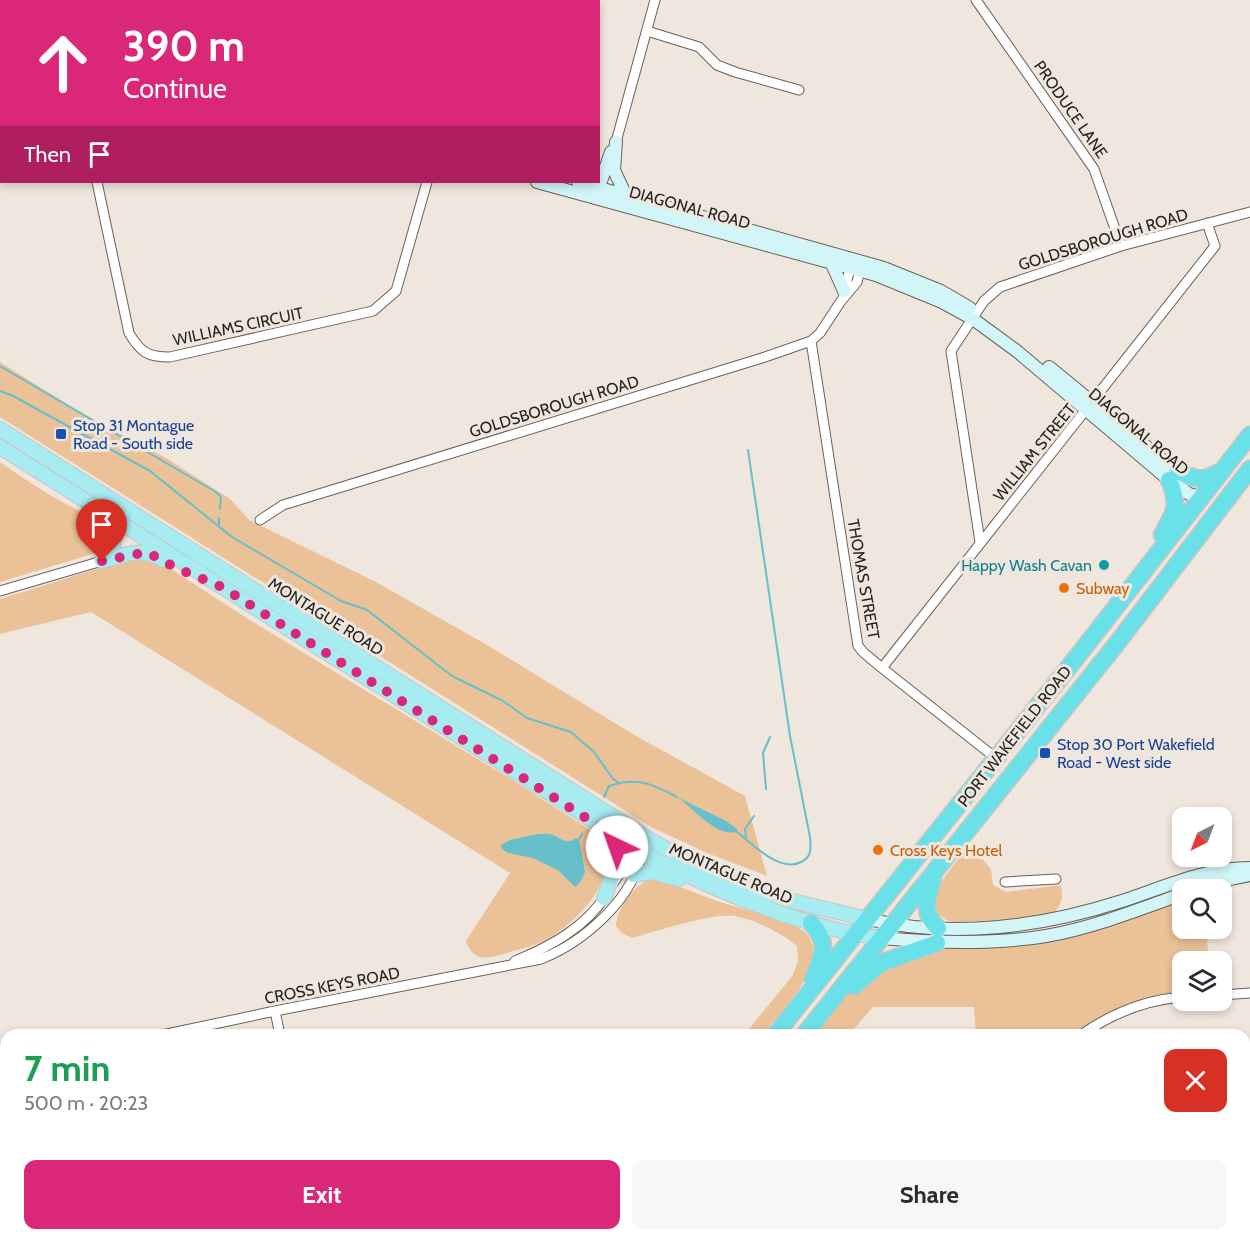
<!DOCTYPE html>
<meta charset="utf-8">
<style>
:root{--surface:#fff;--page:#f7f7f7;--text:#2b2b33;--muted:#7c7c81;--accent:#db2777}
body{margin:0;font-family:Cabin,sans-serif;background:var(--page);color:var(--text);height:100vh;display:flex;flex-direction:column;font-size:22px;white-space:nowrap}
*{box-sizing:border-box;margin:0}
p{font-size:20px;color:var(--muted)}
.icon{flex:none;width:33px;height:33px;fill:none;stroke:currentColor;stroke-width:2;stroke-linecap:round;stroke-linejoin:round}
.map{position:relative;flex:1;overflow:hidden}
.panel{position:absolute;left:0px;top:1029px;width:1251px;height:212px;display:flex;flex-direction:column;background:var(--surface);border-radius:18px 18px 0 0;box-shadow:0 3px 9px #0003}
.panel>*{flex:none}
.guide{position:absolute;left:0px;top:0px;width:600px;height:183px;box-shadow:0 3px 9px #0003;background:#db2777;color:#fff;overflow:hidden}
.needle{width:39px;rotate:222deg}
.buttons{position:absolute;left:1172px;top:807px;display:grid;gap:12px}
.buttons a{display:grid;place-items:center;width:60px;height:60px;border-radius:12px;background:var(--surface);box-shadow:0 3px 9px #0003;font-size:30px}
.pin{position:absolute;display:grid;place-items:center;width:51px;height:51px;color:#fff;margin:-62px -26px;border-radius:50% 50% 50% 0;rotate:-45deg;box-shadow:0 0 6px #0007}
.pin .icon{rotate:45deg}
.me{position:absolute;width:66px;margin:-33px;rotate:318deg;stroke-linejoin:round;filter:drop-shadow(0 0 4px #0008)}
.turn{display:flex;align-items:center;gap:21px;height:126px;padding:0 24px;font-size:27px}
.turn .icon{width:78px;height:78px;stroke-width:2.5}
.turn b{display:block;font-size:42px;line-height:51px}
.then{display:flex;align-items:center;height:57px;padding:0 24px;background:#0003;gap:12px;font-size:22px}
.round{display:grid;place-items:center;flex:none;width:63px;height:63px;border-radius:12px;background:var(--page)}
.headline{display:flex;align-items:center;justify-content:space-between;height:102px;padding:0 24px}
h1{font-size:36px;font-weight:700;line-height:45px;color:#1e9e55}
.cta{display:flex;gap:12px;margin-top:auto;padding:12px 24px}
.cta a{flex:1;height:69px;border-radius:12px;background:var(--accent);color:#fff;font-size:24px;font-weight:700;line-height:69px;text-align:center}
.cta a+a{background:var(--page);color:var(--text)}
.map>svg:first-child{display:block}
</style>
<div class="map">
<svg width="1250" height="1240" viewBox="0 0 1250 1240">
<rect width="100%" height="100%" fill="#efe6dd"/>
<path fill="#ebc298" d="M 0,362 L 81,413 L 166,458 L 230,499 L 249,520 L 376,582 L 487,645 L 636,736 L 745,796 L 767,876 L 707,853 L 653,828 L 0,417 Z
M 0,462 C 16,473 32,484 48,494 C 69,506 92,515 107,535 L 105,548 L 99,552 L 0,582 Z
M 139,556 L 154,558 L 245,617 L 514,781 L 592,831 L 610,848 C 610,886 579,921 547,939 C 535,946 520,949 507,953 C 488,958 474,964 466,941 L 510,873 L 91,612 L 0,634 L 0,599 Z
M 970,845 L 991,869 L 993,885 L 1006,892 L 1061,885 C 1063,895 1063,907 1052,913 C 1041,920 972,921 954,922 L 946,920 L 936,912 C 931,885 955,865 970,845 Z
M 647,880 C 673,881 693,893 717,901 C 737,908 793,919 807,934 C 809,936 812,943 813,946 C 819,975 779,1014 762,1035 L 744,1035 L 793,975 L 798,961 L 797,946 C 781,933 756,920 735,916 C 716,912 653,932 632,938 L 622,933 L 616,926 C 618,906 631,891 647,880 Z
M 1182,894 L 1182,928 L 1206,929 L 1209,961 L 1182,962 L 1182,997 L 1129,1008 L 1081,1035 L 976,1035 L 974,1007 L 873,1007 L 849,1035 L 815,1035 L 857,982 L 937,943 L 1023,939 Z
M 1250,1199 L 1250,1240 L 1192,1240 L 1200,1235 L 1245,1234 L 1245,1202 Z"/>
<path fill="#66bfca" d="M 677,797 L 726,821 L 737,829 L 737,832 C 715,837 694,808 677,797 Z
M 538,834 C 542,834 549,833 553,835 C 563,839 565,845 576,838 L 579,839 L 585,872 L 581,881 L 575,887 L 559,871 L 533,858 L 508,853 L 502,849 L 501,845 L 510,840 Z"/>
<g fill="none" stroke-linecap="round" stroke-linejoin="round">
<path stroke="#66bfca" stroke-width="2" d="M 0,366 L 216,492 L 221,497 L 220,509
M 0,391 L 13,396 L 150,471 L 232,537 L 341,601 L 367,610 L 452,676 L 503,701 L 527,718 L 571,732 L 594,752 L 613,779 L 619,783
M 219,518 L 219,527
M 766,789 L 763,753 L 770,737
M 604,797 L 609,786 C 637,777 651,783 677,797
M 737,832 C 753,844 779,873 801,862 C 812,857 811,848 810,837 L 790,736 L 748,450
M 746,838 L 745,829 L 754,816
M 579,839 L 582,834"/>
<g stroke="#69615a" stroke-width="11">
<path id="street" d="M 976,0 L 1094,169 L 1121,246
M 647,31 L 699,47 L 717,65 L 735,72 L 799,90
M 616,142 L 655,0
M 97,182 L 129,333 C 141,353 148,357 170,357 L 373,311 L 396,291 L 427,182
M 843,293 L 852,263
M 811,341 L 858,646 L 864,653 L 882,668 L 997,759
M 260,520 L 283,505 L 762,358 L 811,341 L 820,333 L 841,301 L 857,282 L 861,265
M 980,542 L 951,351 L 984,301 L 1000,287 L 1121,246 L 1250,212
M 0,591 L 102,561
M 882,668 L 1215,246 L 1207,223
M 614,882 L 628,860 L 641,851
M 1005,882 L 1056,879
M 515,961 C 551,946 585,928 607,894
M 1221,995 L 1250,993
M 275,1011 L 280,1035
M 162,1035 L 275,1011 L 541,959 C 582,943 636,898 641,851
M 1081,1035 C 1111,1014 1144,1000 1182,997
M 0,1072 L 6,1069
M 321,1234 L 322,1240
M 1135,1234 L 1139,1240
M 819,1240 L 825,1234"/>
</g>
<g stroke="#69615a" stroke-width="14">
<path id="secondary" d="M 0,26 L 2,26
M 616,142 L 614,170 L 625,194
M 537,182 L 876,275 L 942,302 L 973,319 L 1018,352 L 1169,480 L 1189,494 L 1201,497
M 578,182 L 884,268 L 941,291 L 970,308
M 599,187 L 611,152
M 831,262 L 844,291
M 1049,367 L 1182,476
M 1195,890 L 1215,882 L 1250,875
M 868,919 C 951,939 1042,927 1122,901 C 1165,887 1204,868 1250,868
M 881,938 C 935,943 992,945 1046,936 C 1092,928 1138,910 1182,894"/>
</g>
<g stroke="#c7c6c5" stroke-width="16">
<path id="primary" d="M 0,429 L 650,840 C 692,863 737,884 782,898 C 810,906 839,912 868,919
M 0,447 L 654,859 C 721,893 806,928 881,938
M 95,514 C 113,530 123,541 102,561
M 102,561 C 126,555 141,546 163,560
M 634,875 L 651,872 L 679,879
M 604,898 C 612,877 622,856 613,835"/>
</g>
<g stroke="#c7c6c5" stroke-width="19">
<path id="highway" d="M 1178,471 C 1193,479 1203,482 1218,473
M 1162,535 C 1175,512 1180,505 1169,480
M 933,878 C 927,897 921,913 938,928
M 811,923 C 831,945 822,955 813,980
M 854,986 L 881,963 L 937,943
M 775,1035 L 1080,653 L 1250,435
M 804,1035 L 1118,642 L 1250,469
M 611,1240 L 615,1234
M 639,1240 L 644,1234"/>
</g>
<use href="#street" stroke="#fff" stroke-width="9"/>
<use href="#secondary" stroke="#d2f6f8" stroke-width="12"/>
<use href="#primary" stroke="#a6ecf1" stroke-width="14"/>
<use href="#highway" stroke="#6ae0e8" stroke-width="16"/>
</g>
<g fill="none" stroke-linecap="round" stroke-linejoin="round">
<path stroke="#db2777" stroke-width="10" stroke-dasharray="0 18" d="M 102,561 L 147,552 L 176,568 L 222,587 L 613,835 L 617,847"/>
</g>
<g fill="#1a4fb4" stroke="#efe6dd" stroke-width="2">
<rect x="55" y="428" width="12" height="12" rx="3"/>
<rect x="1039" y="747" width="12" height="12" rx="3"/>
</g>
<circle fill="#0f9aa8" stroke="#efe6dd" stroke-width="2" cx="1104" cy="565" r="6"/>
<g fill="#e8710a" stroke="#efe6dd" stroke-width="2">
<circle cx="1064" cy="588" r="6"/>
<circle cx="878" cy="850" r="6"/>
</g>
<g text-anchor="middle" stroke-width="6" stroke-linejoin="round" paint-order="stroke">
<g font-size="16" fill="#262320" stroke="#efe6dd">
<text transform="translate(1071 109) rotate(55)" y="6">PRODUCE LANE</text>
<text transform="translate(690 207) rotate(15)" y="6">DIAGONAL ROAD</text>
<text transform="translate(1103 239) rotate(-17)" y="6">GOLDSBOROUGH ROAD</text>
<text transform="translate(238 326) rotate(-12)" y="6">WILLIAMS CIRCUIT</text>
<text transform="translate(554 406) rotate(-17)" y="6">GOLDSBOROUGH ROAD</text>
<text transform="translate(1139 431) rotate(40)" y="6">DIAGONAL ROAD</text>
<text transform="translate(1034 452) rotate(-51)" y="6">WILLIAM STREET</text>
<text transform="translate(864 579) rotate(80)" y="6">THOMAS STREET</text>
<text transform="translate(326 616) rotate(32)" y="6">MONTAGUE ROAD</text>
<text transform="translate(1014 736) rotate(-52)" y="6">PORT WAKEFIELD ROAD</text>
<text transform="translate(731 873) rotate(23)" y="6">MONTAGUE ROAD</text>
<text transform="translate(332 985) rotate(-11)" y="6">CROSS KEYS ROAD</text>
</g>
<g font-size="16" fill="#164399" stroke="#efe6dd" text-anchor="start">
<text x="73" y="431">Stop 31 Montague<tspan x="73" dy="18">Road - South side</tspan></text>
<text x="1057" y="750">Stop 30 Port Wakefield<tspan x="1057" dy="18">Road - West side</tspan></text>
</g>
<g font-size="16" fill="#0d838f" stroke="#efe6dd" text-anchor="end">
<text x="1092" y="571">Happy Wash Cavan</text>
</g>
<g font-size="16" fill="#c56008" stroke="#efe6dd" text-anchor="start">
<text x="1076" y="594">Subway</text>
<text x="890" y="856">Cross Keys Hotel</text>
</g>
</g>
</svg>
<div class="buttons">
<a><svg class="needle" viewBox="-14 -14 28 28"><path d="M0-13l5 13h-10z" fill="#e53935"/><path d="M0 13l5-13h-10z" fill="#7c7c81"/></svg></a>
<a><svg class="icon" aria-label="search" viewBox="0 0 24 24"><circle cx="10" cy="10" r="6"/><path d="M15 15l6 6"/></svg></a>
<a><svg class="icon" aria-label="layers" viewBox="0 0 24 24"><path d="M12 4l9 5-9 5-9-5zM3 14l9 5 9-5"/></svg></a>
</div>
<div class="pin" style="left:102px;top:561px;background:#d93025"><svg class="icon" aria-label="arrive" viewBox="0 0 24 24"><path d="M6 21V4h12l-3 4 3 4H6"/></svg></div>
<svg class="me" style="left:617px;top:847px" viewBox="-20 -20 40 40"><circle r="19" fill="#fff"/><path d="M0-13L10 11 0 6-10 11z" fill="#db2777"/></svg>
<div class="guide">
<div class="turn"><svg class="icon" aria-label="ahead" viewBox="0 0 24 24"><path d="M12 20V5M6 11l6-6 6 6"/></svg><div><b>390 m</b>Continue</div></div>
<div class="then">Then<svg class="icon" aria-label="arrive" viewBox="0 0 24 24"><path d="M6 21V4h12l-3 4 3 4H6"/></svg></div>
</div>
<section class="panel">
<div class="headline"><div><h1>7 min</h1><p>500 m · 20:23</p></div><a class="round" style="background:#d93025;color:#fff"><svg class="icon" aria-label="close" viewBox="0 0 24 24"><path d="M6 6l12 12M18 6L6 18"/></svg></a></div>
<div class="cta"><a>Exit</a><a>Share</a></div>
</section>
</div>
